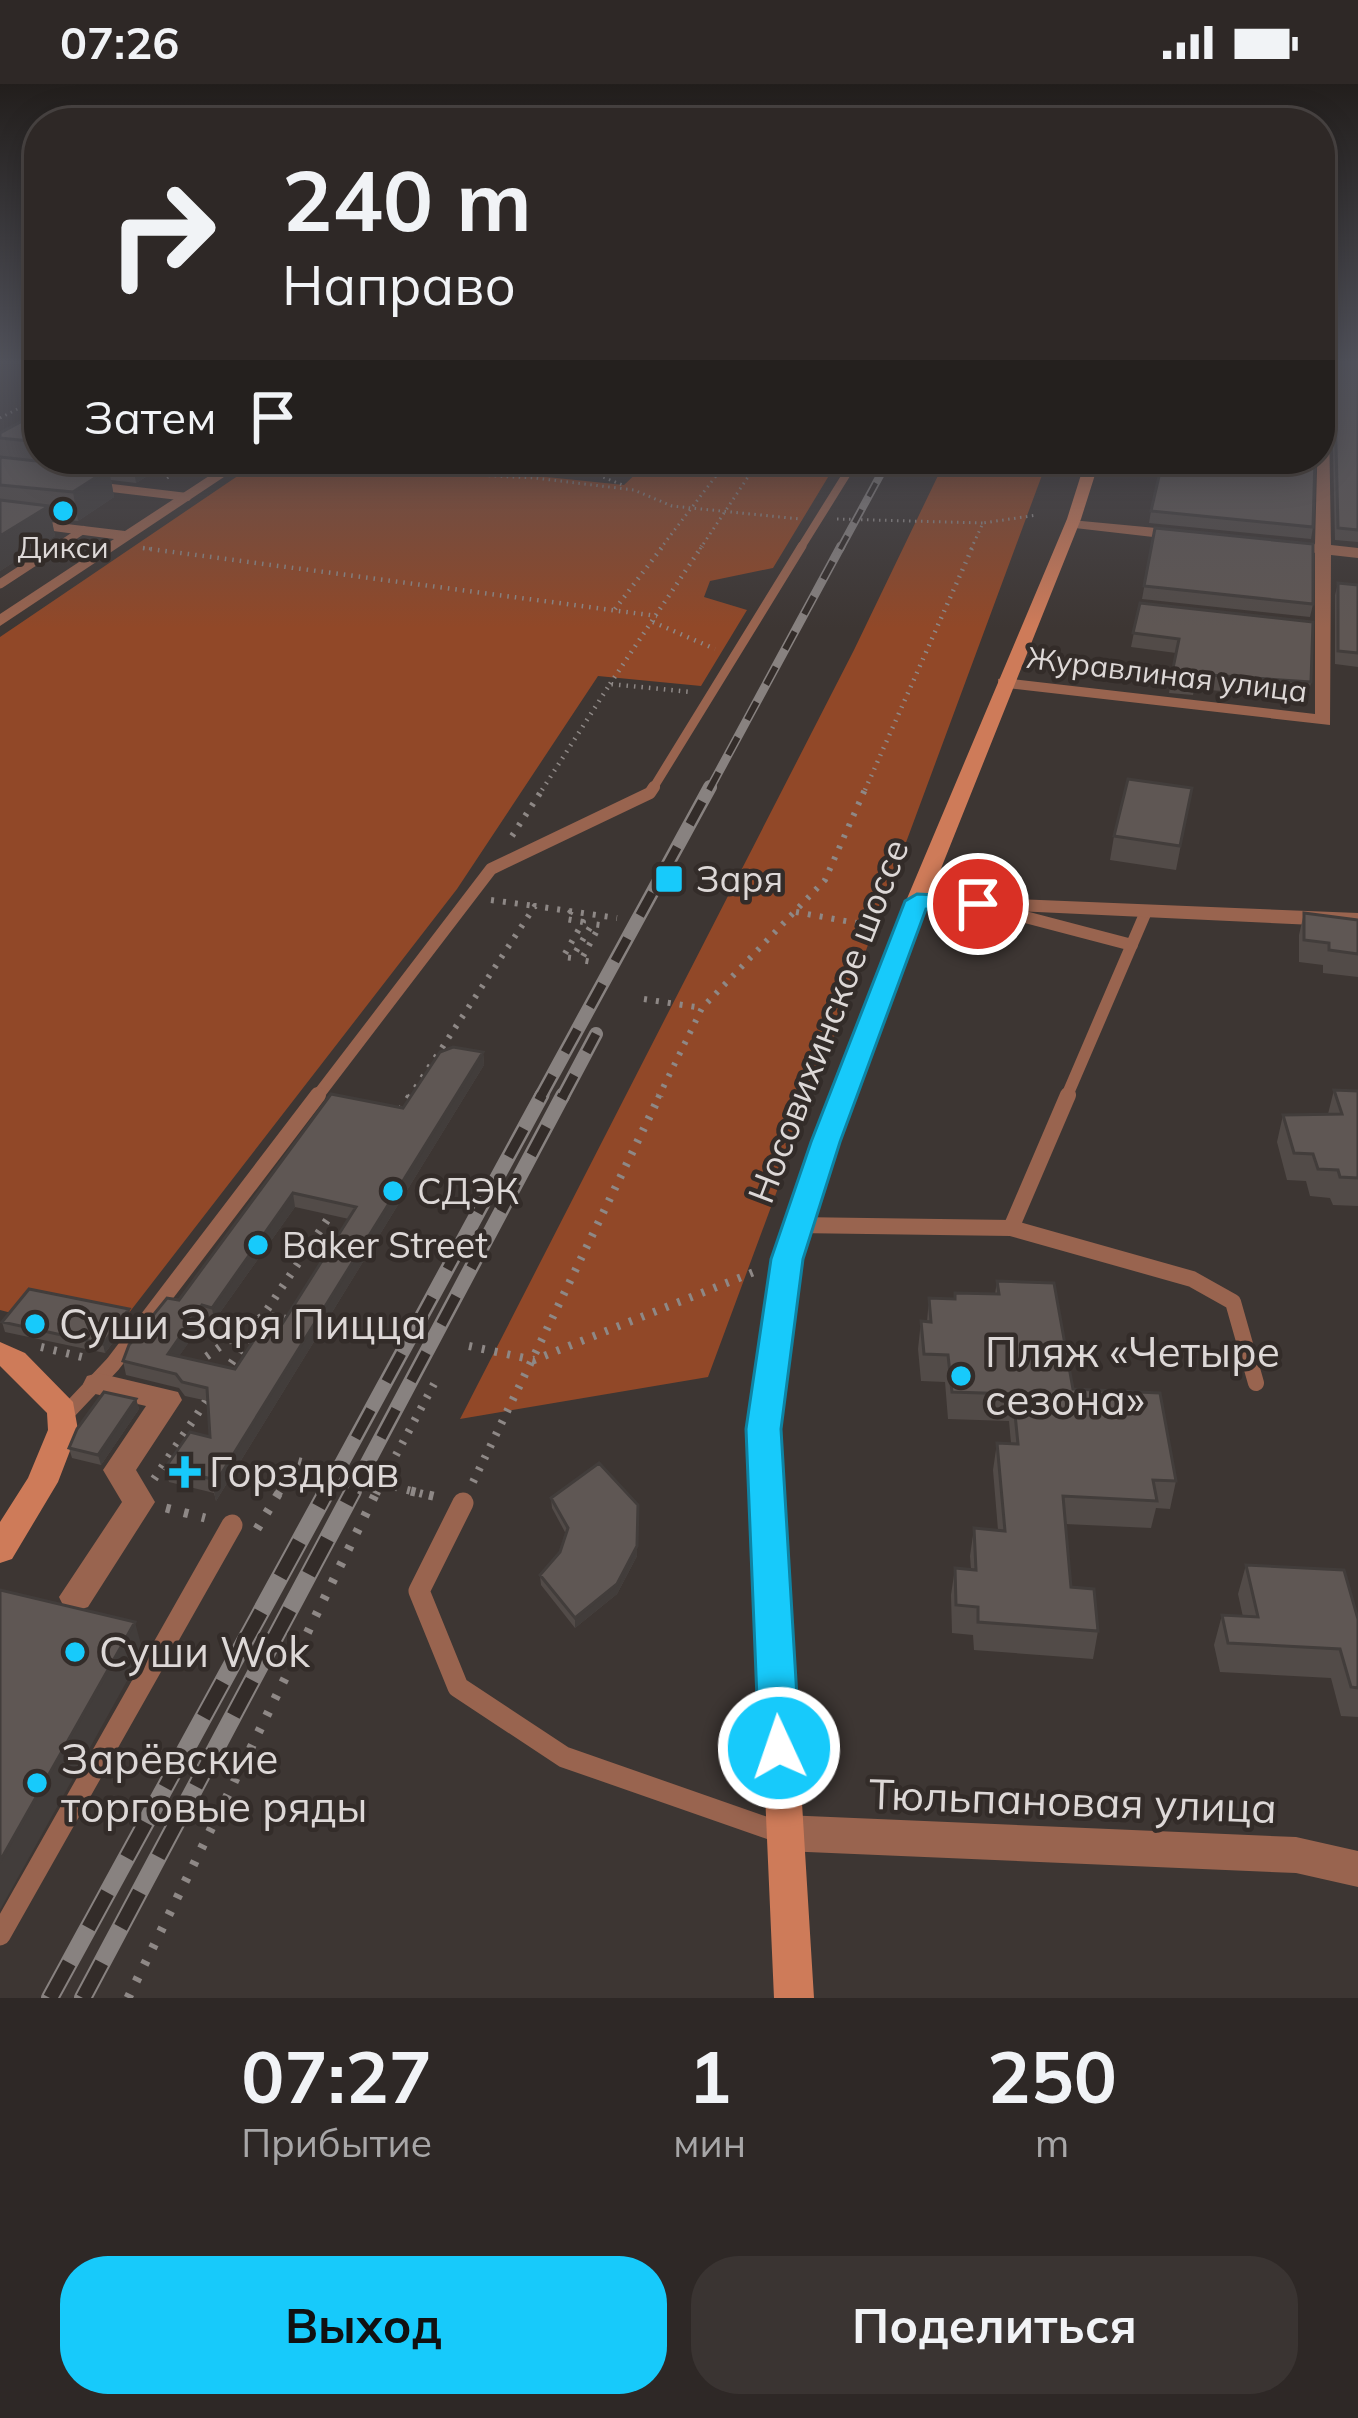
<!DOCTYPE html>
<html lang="ru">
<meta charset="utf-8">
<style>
:root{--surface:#2e2826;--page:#3a3432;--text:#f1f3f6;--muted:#a7a6a7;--line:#494443;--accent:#17cafb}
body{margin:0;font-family:Mulish,sans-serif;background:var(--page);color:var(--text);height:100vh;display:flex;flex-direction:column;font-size:45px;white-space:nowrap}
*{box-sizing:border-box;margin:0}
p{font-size:39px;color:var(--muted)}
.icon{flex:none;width:66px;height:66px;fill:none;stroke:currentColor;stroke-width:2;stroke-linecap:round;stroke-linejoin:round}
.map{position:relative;height:1914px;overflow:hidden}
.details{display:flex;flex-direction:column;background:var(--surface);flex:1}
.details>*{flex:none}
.banner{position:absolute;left:24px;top:24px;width:1311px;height:366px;border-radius:48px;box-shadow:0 6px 30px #0003,0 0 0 3px var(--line);background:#2e2826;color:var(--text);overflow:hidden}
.pin{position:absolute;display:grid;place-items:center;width:102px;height:102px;color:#fff;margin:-51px;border:6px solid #fff;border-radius:50%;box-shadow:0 3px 12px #0007}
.me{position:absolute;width:132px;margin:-66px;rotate:357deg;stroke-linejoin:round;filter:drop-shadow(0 0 9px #0008)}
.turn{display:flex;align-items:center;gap:42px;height:252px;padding:0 60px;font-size:54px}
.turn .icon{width:156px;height:156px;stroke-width:2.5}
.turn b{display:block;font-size:84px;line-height:102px}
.then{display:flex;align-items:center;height:114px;padding:0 60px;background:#0003;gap:24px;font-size:45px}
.eta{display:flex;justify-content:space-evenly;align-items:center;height:204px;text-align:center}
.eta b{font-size:72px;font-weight:700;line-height:84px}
.action{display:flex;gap:24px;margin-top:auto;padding:24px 60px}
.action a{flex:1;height:138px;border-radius:48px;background:var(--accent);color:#111;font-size:48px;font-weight:700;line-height:138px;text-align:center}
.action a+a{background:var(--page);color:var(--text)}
.status{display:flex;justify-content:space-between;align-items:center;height:84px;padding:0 60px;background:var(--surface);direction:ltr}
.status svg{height:33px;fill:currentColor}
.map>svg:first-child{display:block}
</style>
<div class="status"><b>07:26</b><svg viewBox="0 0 49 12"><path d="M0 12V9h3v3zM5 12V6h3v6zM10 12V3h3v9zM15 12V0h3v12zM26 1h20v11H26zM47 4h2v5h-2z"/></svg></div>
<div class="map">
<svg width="1358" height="1914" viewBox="0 0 1358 1914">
<rect width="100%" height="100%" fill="#3d3633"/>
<path fill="#914828" d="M 631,375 L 839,375 L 773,484 L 710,497 L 704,513 L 747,526 L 701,602 L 598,592 L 457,805 L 125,1234 L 19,1231 L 0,1226 L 0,553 L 248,385 L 397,393 L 442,382 L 624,401 L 646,380 Z
M 946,375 L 1048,375 L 708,1293 L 460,1335 L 854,566 Z"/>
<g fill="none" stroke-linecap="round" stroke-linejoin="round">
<path stroke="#8e8886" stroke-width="3" stroke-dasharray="1.5 4.5" stroke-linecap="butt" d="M 0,334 L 39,314
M 559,375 L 625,402
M 647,375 L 721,383
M 267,381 L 535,394 L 634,406 L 672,422 L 800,435
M 167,394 L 196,375
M 837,435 L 983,439
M 143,464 L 152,465
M 660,465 L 729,375
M 700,465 L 760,375
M 971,465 L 983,439 L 1037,431"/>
<path stroke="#8e8886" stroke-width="4.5" stroke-dasharray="1.5 6" stroke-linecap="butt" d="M 143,464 L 657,532
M 615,525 L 663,462
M 653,538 L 715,565
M 610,600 L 702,462
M 542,706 L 610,600 L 691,608
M 865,706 L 973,462"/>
<path stroke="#8e8886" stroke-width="6" stroke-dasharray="3 9" stroke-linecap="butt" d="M 512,752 L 544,703
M 491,816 L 535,822
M 571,827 L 566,835 L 583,838 L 563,873 L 572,874 L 592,840 L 600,841 L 581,876 L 592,878
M 796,828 L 884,844
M 644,915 L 702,924
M 409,1014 L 535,822 L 617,834
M 658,1014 L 702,924 L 825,796 L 866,703"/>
<path stroke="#8e8886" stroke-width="8" stroke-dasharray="3 10" stroke-linecap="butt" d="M 401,1026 L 411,1011
M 317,1241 L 378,1254
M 469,1262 L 534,1276 L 759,1186
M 41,1263 L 86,1274
M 196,1280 L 264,1231 L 292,1236
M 224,1290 L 333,1127
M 154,1395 L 210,1311
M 473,1398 L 660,1011
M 278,1410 L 298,1377 L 381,1399 L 434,1300
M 376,1410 L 381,1399 L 423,1410"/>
<path stroke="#8e8886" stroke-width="9" stroke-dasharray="4.5 14" stroke-linecap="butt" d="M 411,1407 L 437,1413
M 166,1424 L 205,1434
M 257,1445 L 280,1407
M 128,1914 L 377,1407"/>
<path stroke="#99644f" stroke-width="8" d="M 95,402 L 187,413
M 54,465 L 83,446
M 800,465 L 856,375"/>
<path stroke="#99644f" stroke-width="9" d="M 0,500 L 58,462
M 652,706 L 802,462"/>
<path stroke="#99644f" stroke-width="12" d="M 983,822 L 1132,861
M 316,1014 L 491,785 L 650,709 L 654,703
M 1066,1014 L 1145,830"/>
<path stroke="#99644f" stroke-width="16" d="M 796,1141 L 1011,1144 L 1068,1011
M 1011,1144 L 1192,1195 L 1233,1218 L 1256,1299
M 62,1334 L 113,1280 L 318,1011"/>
<path stroke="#99644f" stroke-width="21" d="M 463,1419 L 419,1507 L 458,1603 L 564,1673 L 779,1748
M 0,1851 L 232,1441"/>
<path fill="#99644f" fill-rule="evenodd" d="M 1320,276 L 1328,276 L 1331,461 L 1358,464 L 1358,474 L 1331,471 L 1330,641 L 998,603 L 998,595 L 1004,594 L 1315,630 L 1315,469 L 1304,464 L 1315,460 Z
M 235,375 L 251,375 L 0,542 L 0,530 L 114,455 L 0,440 L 0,432 L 125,447 Z
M 1071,436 L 1188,447 L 1196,452 L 1188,457 L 1066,443 L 1066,437 Z
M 917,811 L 1358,829 L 1358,843 L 909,822 L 906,817 Z
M 98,1289 L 178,1308 L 182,1316 L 136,1386 L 155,1418 L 88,1523 L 76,1527 L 64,1523 L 59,1513 L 122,1418 L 103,1386 L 146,1322 L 87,1308 L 83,1300 L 87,1292 Z
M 784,1731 L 1296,1753 L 1358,1767 L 1358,1803 L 1296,1789 L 784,1767 L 771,1762 L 765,1749 L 771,1736 Z"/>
<path fill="#ce7b59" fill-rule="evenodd" d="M 1086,375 L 1100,375 L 1081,435 L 928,817 L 839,1058 L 801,1175 L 779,1345 L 814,1914 L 774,1914 L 749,1345 L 773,1175 L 813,1058 L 906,817 L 1067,435 Z
M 0,1258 L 25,1269 L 73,1318 L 78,1346 L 58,1398 L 12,1475 L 0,1479 L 0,1438 L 28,1394 L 48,1346 L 47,1329 L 0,1282 Z"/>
<g stroke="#888280" stroke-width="8">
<path id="rail-far4" d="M 840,465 L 889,375"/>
</g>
<g stroke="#888280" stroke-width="9">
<path id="rail-far3" d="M 709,706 L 841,462"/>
</g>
<g stroke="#888280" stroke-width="14">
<path id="rail-far2" d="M 540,1014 L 710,703
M 562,1014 L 596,950"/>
</g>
<g stroke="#888280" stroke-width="15">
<path id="rail-far1" d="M 325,1410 L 542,1011
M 351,1410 L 563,1011"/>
</g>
<g stroke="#888280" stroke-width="18">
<path id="rail" d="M 50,1914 L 327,1407
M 83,1914 L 353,1407"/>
</g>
<use href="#rail-far4" stroke="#332c29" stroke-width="4.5" stroke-dasharray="15" stroke-linecap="butt"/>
<use href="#rail-far3" stroke="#332c29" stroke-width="6" stroke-dasharray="20" stroke-linecap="butt"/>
<use href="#rail-far2" stroke="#332c29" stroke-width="9" stroke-dasharray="26" stroke-linecap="butt"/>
<use href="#rail-far1" stroke="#332c29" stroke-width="10" stroke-dasharray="32" stroke-linecap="butt"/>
<use href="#rail" stroke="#332c29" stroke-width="14" stroke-dasharray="40" stroke-linecap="butt"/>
</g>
<path fill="#524b48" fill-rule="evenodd" d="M 1331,276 L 1358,276 L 1358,458 L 1335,456 Z
M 39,328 L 39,375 L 175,375 L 136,399 L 111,396 L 114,413 L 78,437 L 51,434 L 55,452 L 0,487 L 0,349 Z
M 304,375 L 360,375 L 348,384 L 305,379 Z
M 1151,427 L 1313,443 L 1311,455 L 1149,439 Z
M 1155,444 L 1313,520 L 1310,533 L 1142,515 Z
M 1338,499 L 1358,501 L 1358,583 L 1335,580 L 1335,511 Z
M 1140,519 L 1311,598 L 1308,613 L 1194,605 L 1193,611 L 1169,609 L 1176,569 L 1131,563 Z
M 1192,704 L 1176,786 L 1110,776 L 1114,752 Z
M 1304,829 L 1358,836 L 1358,893 L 1323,889 L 1323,881 L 1299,878 L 1299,851 Z
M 483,968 L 484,981 L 216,1417 L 214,1409 L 169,1398 L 165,1384 L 210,1353 L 208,1317 L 185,1312 L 179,1304 L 126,1291 L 123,1277 L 179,1216 L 331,1010 L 403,1024 ZM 295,1123 L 349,1135 L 282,1240 L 235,1285 L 179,1272 L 205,1235 L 214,1237 Z
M 1334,1006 L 1358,1007 L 1358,1122 L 1333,1121 L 1330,1114 L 1310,1112 L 1306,1097 L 1287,1096 L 1277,1058 L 1283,1031 L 1328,1030 Z
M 997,1197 L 1073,1305 L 1176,1397 L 1170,1425 L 1156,1424 L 1151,1444 L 1065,1440 L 1071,1503 L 1098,1547 L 1093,1575 L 974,1566 L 973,1551 L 952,1549 L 951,1511 L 955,1484 L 971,1485 L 970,1472 L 974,1444 L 998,1446 L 993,1386 L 997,1359 L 1011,1359 L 1009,1337 L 948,1335 L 945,1298 L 921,1297 L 918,1265 L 921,1237 L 927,1238 L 929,1214 L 954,1215 L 955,1209 L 995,1210 Z
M 129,1225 L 131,1235 L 105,1269 L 5,1248 L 2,1238 Z
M 136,1315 L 139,1325 L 101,1381 L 72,1374 L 69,1364 Z
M 551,1414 L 637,1472 L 617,1510 L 575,1544 L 541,1501 L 540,1491 L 560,1468 L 566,1450 L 552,1424 Z
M 1246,1481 L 1358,1535 L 1358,1633 L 1341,1632 L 1331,1594 L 1220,1588 L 1214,1561 L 1222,1531 L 1243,1533 L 1238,1510 Z"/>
<path fill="#423d3b" d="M 132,375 L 175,375 L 136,399 Z
M 347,375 L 360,375 L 348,384 Z
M 109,385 L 114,413 L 78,437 L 73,408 Z
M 49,422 L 55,452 L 0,487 L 0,452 Z
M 483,968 L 484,981 L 216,1417 L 213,1403 Z
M 293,1109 L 295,1123 L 214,1237 L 212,1224 Z
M 202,1221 L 205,1235 L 171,1284 L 168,1270 Z
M 129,1225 L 131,1235 L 105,1269 L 103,1260 Z
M 136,1315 L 139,1325 L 101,1381 L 98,1371 Z
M 638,1421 L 637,1472 L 617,1510 L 575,1544 L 575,1534 Z
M 135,1538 L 143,1568 L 0,1826 L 0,1777 Z"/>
<path fill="#5f5754" stroke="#423d3b" stroke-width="3" fill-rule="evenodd" d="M 1334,276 L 1358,276 L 1358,446 L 1338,444 Z
M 39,328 L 39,358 L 0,354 L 0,349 Z
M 0,373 L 109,385 L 73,408 L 0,401 Z
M 1163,375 L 1315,375 L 1313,443 L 1151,427 Z
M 0,416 L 49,422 L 0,452 Z
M 1155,444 L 1313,460 L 1313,520 L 1144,502 Z
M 1338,499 L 1358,501 L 1358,569 L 1338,567 Z
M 1140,519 L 1313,538 L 1311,598 L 1196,590 L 1195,597 L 1171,594 L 1179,555 L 1133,549 Z
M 1128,695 L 1192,704 L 1180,762 L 1114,752 Z
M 1304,829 L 1358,836 L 1358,870 L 1329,866 L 1329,859 L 1304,856 Z
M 453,963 L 483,968 L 213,1403 L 212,1395 L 165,1384 L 190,1348 L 210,1353 L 207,1304 L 182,1298 L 176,1290 L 123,1277 L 129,1261 L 167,1214 L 179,1216 L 331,1010 L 403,1024 L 440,968 ZM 293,1109 L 356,1123 L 282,1240 L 256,1253 L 235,1285 L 168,1270 L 202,1221 L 212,1224 Z
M 1334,1006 L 1358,1007 L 1358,1094 L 1340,1093 L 1338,1086 L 1318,1085 L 1313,1070 L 1294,1069 L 1283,1031 L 1342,1030 Z
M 997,1197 L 1054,1199 L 1073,1305 L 1160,1309 L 1176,1397 L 1153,1396 L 1157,1417 L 1063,1412 L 1071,1503 L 1094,1505 L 1098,1547 L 978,1538 L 978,1523 L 956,1521 L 955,1484 L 976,1486 L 974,1444 L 1005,1447 L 997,1359 L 1018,1360 L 1013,1310 L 952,1308 L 948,1271 L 924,1270 L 921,1237 L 931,1238 L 929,1214 L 955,1215 L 955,1209 L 999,1210 Z
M 29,1205 L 129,1225 L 103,1260 L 2,1238 Z
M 104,1308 L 136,1315 L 98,1371 L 69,1364 L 77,1345 Z
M 599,1379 L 638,1421 L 637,1462 L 617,1500 L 575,1534 L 540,1491 L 560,1468 L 568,1444 L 551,1414 Z
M 1246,1481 L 1344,1486 L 1358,1535 L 1358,1604 L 1351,1603 L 1340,1565 L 1228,1559 L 1222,1531 L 1258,1533 Z
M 0,1506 L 135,1538 L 0,1777 Z"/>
<linearGradient id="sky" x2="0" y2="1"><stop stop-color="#221e1c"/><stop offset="0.51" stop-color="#51525b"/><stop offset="1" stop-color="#51525b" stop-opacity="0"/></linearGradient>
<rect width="1358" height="544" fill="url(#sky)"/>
<path fill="#17cafb" stroke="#0f83a3" stroke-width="3" d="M 917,810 L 978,813 L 991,820 L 978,828 L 926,825 L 840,1058 L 803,1175 L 781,1345 L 800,1664 L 794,1677 L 779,1683 L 765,1677 L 759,1664 L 746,1345 L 771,1175 L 811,1058 L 905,817 Z"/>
<g fill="#17cafb" stroke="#332c29" stroke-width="4.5">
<circle cx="63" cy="427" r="12"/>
<rect x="654" y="780" width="30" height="30" rx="6"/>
<circle cx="393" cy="1107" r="12"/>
<circle cx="258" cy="1161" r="12"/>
<circle cx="35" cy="1240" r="12"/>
<circle cx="961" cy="1292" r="12"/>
<path d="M179 1370h12v12h12v12h-12v12h-12v-12h-12v-12h12z"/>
<circle cx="75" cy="1568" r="12"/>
<circle cx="37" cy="1699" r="12"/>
</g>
<g text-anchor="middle" stroke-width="9" stroke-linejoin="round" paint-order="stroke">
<g font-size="30" fill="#ddd8d7" stroke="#332c29">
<text x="63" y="474">Дикси</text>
</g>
<g font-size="30" fill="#ddd8d7" stroke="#332c29">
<text transform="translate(1167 591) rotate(7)" y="10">Журавлиная улица</text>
</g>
<g font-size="36" fill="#ddd8d7" stroke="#332c29" text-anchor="start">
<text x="696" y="808">Заря</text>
<text x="417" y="1120">СДЭК</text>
<text x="282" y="1174">Baker Street</text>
</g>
<g font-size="36" fill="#ddd8d7" stroke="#332c29">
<text transform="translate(828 937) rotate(-69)" y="13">Носовихинское шоссе</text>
</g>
<g font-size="42" fill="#ddd8d7" stroke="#332c29" text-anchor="start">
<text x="59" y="1255">Суши Заря Пицца</text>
<text x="985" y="1283">Пляж «Четыре<tspan x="985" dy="48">сезона»</tspan></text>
<text x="209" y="1403">Горздрав</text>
<text x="99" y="1583">Суши Wok</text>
<text x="61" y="1690">Зарёвские<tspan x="61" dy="48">торговые ряды</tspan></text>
</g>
<g font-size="42" fill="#ddd8d7" stroke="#332c29">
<text transform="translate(1073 1717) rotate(2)" y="15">Тюльпановая улица</text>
</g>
</g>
</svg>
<div class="pin" style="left:978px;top:820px;background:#d93025"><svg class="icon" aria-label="arrive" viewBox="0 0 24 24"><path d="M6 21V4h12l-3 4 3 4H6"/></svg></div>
<svg class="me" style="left:779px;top:1664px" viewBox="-20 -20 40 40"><circle r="17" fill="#17cafb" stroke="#fff" stroke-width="3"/><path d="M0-11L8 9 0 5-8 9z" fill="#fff"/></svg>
<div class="banner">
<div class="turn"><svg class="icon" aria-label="right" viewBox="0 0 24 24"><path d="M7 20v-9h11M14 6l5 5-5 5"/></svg><div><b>240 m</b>Направо</div></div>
<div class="then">Затем<svg class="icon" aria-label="arrive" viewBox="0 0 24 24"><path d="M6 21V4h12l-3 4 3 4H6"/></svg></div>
</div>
</div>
<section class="details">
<div class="eta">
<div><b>07:27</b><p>Прибытие</p></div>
<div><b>1</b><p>мин</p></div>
<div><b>250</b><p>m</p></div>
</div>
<div class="action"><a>Выход</a><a>Поделиться</a></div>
</section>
